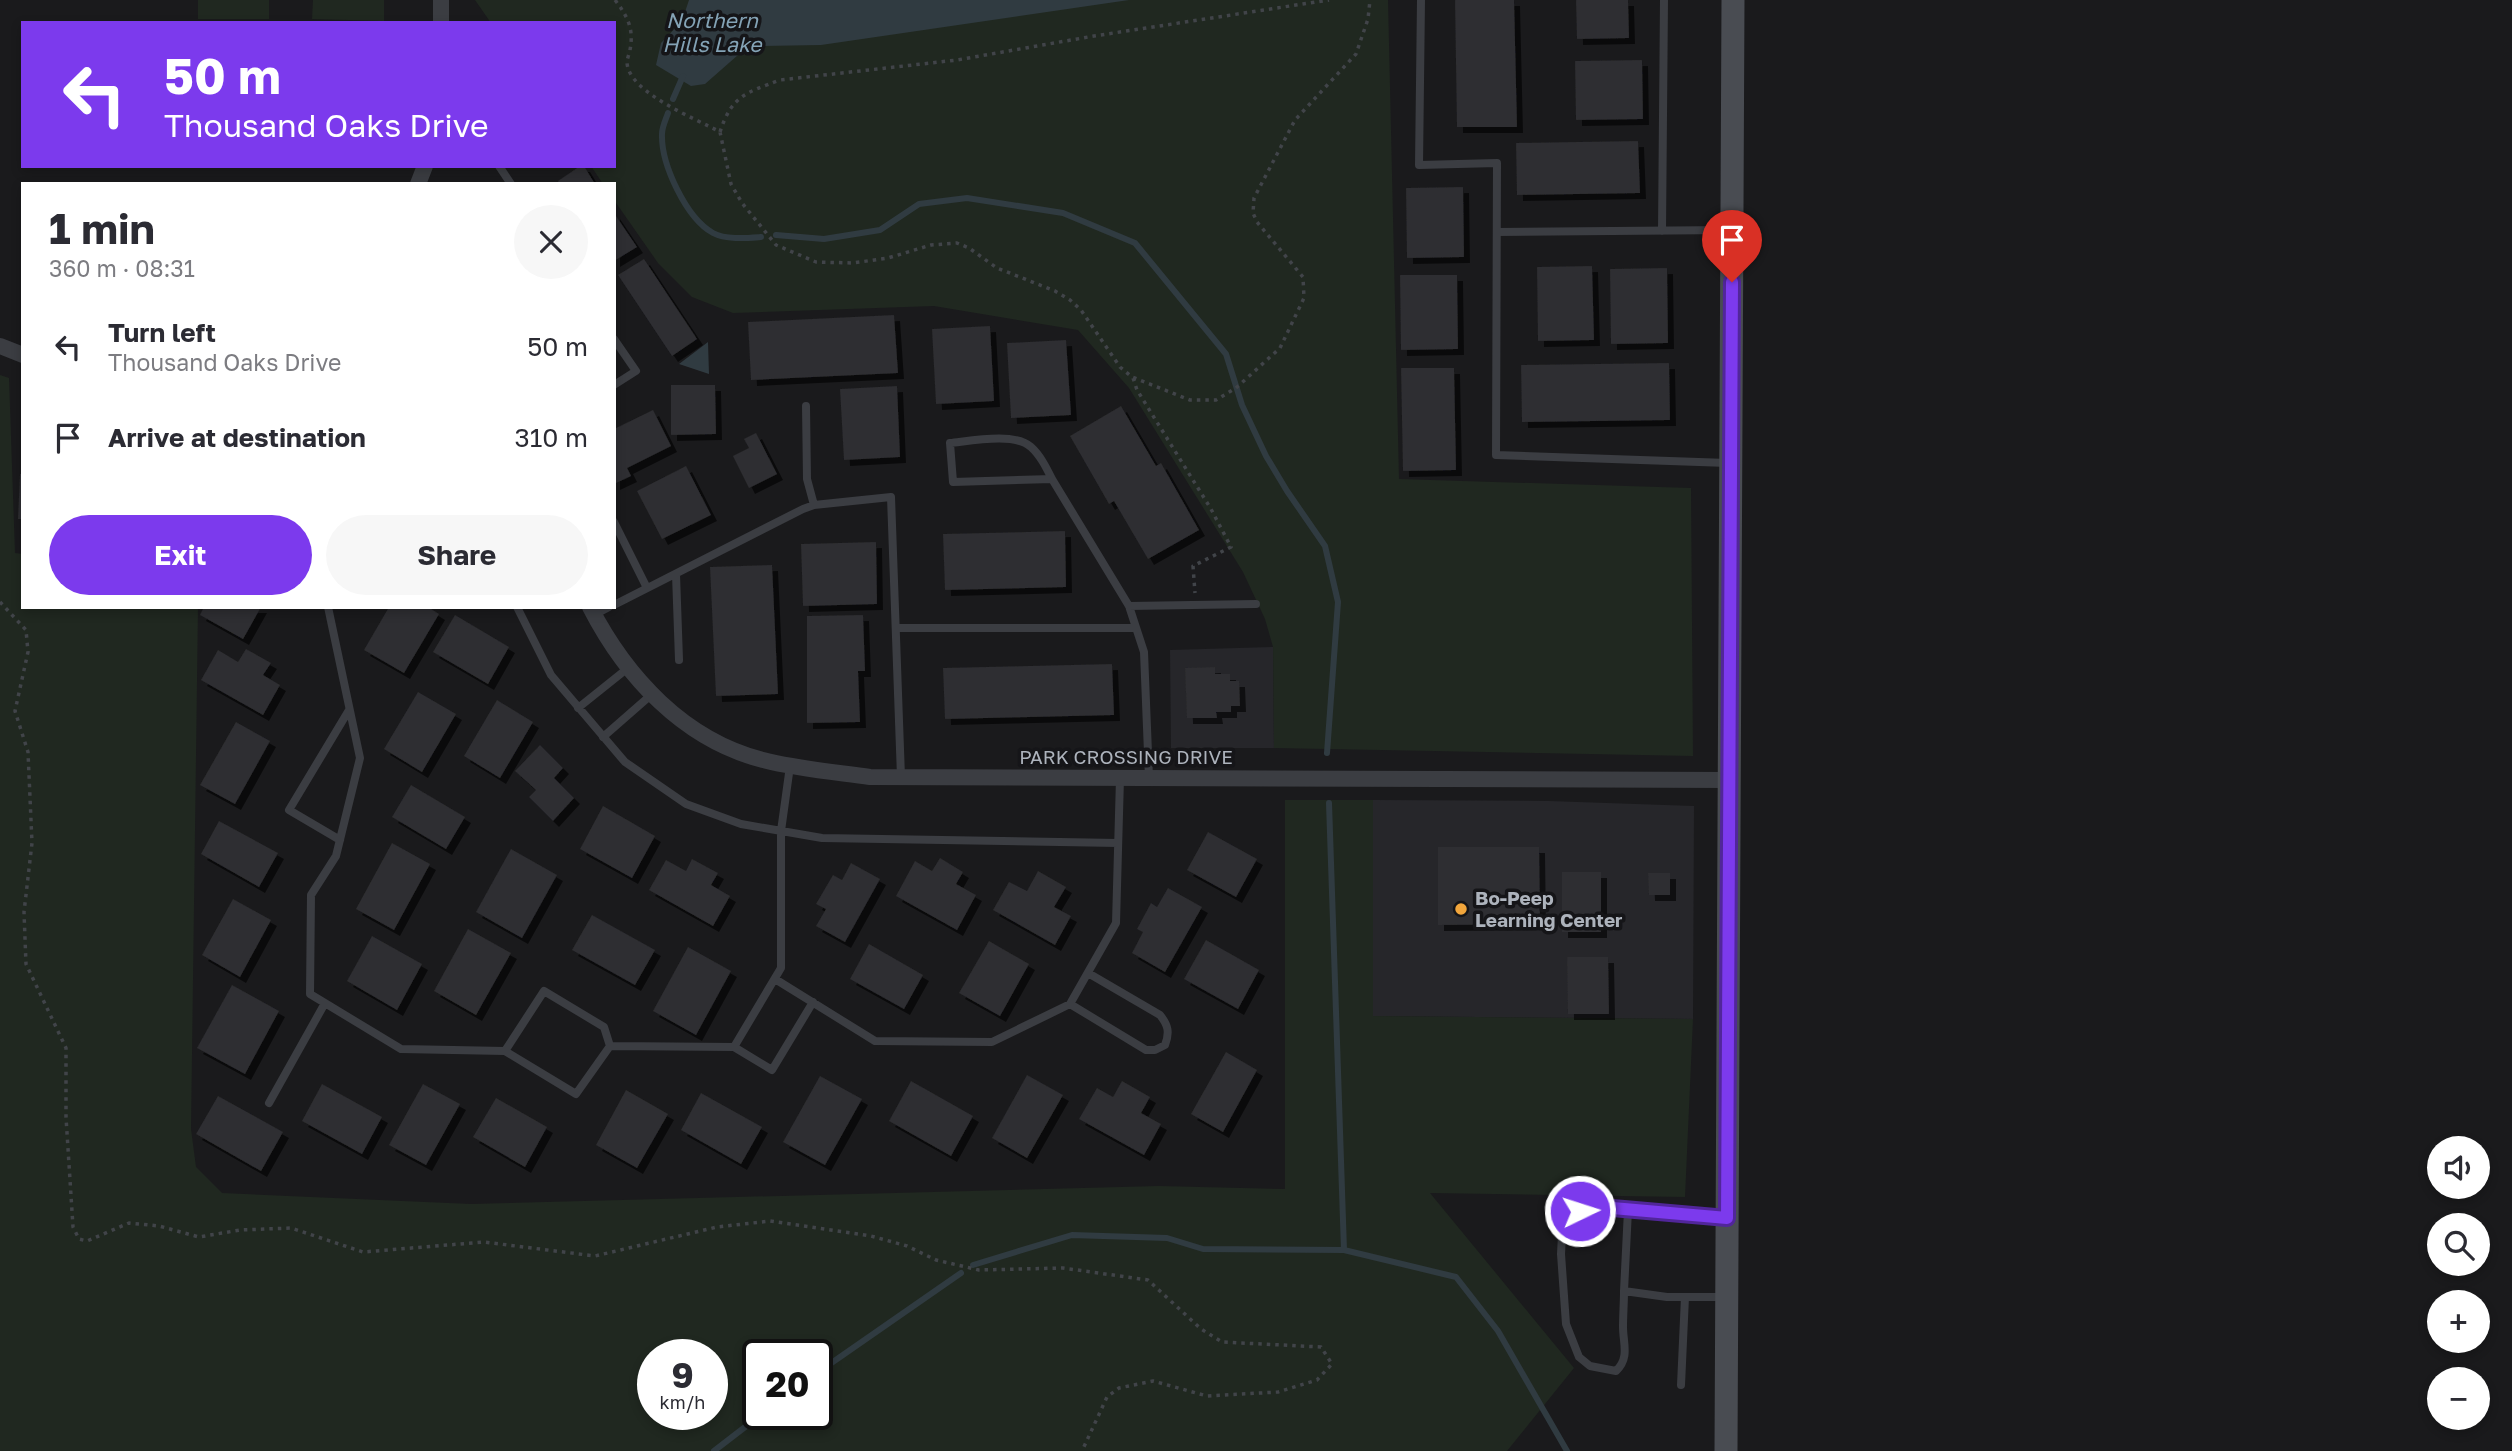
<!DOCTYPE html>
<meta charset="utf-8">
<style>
:root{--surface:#fff;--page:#f7f7f7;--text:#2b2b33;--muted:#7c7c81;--accent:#7c3aed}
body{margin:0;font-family:"Golos Text",sans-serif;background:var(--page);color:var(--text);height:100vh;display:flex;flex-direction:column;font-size:26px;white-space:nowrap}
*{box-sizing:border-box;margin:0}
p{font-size:23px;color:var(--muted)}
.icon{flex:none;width:38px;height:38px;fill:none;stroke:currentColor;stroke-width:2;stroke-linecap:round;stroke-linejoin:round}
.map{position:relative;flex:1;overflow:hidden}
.details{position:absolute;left:21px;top:182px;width:595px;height:427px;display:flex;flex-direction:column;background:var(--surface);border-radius:0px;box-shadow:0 4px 10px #0003}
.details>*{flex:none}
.top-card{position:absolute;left:21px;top:21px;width:595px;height:147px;border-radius:0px;box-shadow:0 4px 10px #0003;background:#7c3aed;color:#fff;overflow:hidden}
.fabs{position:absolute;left:2427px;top:1136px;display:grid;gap:14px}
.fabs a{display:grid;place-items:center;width:63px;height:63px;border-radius:50%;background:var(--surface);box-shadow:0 4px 10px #0003;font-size:35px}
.speed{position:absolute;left:637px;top:1339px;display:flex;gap:14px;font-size:35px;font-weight:700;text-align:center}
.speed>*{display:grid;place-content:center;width:91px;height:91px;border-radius:50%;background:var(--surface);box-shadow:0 4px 10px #0003;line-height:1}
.speed small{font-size:18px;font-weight:400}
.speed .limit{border:4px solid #111;border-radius:10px;background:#fff;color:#111}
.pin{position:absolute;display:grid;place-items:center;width:60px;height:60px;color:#fff;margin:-72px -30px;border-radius:50% 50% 50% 0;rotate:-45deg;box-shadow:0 0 7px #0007}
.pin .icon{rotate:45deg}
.me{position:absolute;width:77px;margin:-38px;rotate:86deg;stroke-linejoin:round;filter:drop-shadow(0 0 5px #0008)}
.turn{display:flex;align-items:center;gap:24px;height:147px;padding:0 28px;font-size:32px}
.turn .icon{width:91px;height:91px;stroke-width:2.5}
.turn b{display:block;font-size:49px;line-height:60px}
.round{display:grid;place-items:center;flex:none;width:74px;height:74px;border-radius:37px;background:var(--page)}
.headline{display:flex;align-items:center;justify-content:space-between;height:119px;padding:0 28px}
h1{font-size:42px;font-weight:700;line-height:52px}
.button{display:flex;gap:14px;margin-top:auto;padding:14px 28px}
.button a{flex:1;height:80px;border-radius:42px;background:var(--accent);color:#fff;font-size:28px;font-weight:700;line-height:80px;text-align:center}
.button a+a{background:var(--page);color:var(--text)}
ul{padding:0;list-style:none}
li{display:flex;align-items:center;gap:21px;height:91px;padding:0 28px}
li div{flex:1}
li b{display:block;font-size:26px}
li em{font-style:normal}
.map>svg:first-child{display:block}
</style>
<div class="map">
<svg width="2512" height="1451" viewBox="0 0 2512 1451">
<defs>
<filter id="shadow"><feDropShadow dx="6" dy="6" stdDeviation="0" flood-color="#0009"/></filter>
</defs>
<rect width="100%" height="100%" fill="#1a1a1c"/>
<path fill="#26262a" d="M 1273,647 L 1274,748 L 1171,748 L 1170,650 Z
M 1373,800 L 1549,801 L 1694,806 L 1693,1019 L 1373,1016 Z"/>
<path fill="#202820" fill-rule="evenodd" d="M 198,0 L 269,0 L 269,19 L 198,19 Z
M 313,0 L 384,0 L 384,21 L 312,19 Z
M 475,0 L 1388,0 L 1399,479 L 1691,488 L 1693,756 L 1274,748 L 1273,647 L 1265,619 L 1243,572 L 1129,388 L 1078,330 L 934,306 L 733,313 L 692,297 L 658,263 L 614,200 L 614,184 L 603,184 L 591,166 L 614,166 L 614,23 L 491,23 Z
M 0,375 L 9,378 L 15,553 L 23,554 L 23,607 L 198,607 L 191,1129 L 196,1167 L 222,1193 L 471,1204 L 1159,1186 L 1285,1189 L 1285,800 L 1373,800 L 1373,1016 L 1693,1019 L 1685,1197 L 1430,1193 L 1574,1368 L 1507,1451 L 0,1451 ZM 712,1354 L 712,1414 L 653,1414 L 653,1354 ZM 758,1354 L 817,1354 L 817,1414 L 758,1414 Z"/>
<path fill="#303b41" d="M 689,0 L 1129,0 L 821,45 L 758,46 L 738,55 L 705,84 L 691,86 L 656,65 L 661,43 L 682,21 Z
M 708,342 L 709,374 L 679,364 Z"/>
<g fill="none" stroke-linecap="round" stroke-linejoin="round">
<path stroke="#303b41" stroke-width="6" d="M 673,99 L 683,76
M 668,113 C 666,119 662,127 662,134 C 661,164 686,218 713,233 C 726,240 747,238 761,237
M 776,235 L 824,239 L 880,230 L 919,204 L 967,198 L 1063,213 L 1135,243 L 1226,354 L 1242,405 L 1266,456 L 1287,491 L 1325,546 L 1338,602 L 1327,753
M 1329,803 L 1344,1250
M 973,1265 L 1072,1235 L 1167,1238 L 1203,1249 L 1344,1250 L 1456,1277 L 1498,1331 L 1567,1451
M 817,1373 L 961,1273
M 714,1451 L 762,1414"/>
</g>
<path fill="#2d2d30" filter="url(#shadow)" d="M 1455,0 L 1514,0 L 1517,127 L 1457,127 Z
M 1576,0 L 1628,0 L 1629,38 L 1577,39 Z
M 1642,60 L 1643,119 L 1576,120 L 1575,61 Z
M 1638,141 L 1640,193 L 1517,195 L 1516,143 Z
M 580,166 L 584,166 L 595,184 L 559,184 L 558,181 Z
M 1463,187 L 1464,257 L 1407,258 L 1406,188 Z
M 614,213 L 637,247 L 614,261 Z
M 644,259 L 697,339 L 672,356 L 618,275 Z
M 1592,266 L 1594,340 L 1538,341 L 1537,267 Z
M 1667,268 L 1668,343 L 1611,344 L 1610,269 Z
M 1400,275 L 1457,275 L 1458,349 L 1401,350 Z
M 894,315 L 898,373 L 751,380 L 748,322 Z
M 990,326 L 994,401 L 936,404 L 932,329 Z
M 1066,340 L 1071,415 L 1011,418 L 1007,343 Z
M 1669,363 L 1670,420 L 1522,422 L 1521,365 Z
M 1401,368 L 1454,368 L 1456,470 L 1403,471 Z
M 671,385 L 715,385 L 716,434 L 671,435 Z
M 897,386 L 900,457 L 844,460 L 840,389 Z
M 1121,406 L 1156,466 L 1161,463 L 1199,530 L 1148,559 L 1114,501 L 1109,504 L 1070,436 Z
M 653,410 L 671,446 L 627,468 L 631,476 L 614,484 L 614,429 Z
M 756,433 L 777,474 L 749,488 L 733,456 L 749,448 L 744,439 Z
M 686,466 L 711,515 L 662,539 L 637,491 Z
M 20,474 L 23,474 L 23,519 L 18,519 Z
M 1065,531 L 1066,587 L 945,590 L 943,534 Z
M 876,542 L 877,604 L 803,606 L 801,544 Z
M 772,565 L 778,694 L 716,696 L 710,567 Z
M 204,607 L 261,607 L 243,639 L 200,615 Z
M 389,607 L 428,607 L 439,614 L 404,673 L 364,650 Z
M 455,615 L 509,647 L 488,684 L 433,652 Z
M 863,615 L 865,671 L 858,671 L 860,722 L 807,723 L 807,616 Z
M 246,649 L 271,663 L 263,675 L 280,685 L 263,715 L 201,680 L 218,650 L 238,662 Z
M 1112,664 L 1114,715 L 945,719 L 943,668 Z
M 1215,667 L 1215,674 L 1230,674 L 1230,681 L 1239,681 L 1240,706 L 1231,706 L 1231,712 L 1216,712 L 1217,718 L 1187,718 L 1185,668 Z
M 418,692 L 456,714 L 422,772 L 384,749 Z
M 497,700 L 533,722 L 500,778 L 464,756 Z
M 236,722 L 270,741 L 235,804 L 200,785 Z
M 540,745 L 563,768 L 554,778 L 574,798 L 553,821 L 529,797 L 536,790 L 515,771 Z
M 411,785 L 465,817 L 446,849 L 392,817 Z
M 603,806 L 655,836 L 632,878 L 580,849 Z
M 219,821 L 278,853 L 259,887 L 201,854 Z
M 1208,832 L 1257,859 L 1236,897 L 1187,870 Z
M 392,843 L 430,864 L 394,930 L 356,909 Z
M 1438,847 L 1539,847 L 1540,924 L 1438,925 Z
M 511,849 L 557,875 L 522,938 L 476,912 Z
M 940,858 L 963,872 L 956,884 L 976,895 L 957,930 L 896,896 L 915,861 L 932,871 Z
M 692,859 L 718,873 L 711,885 L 730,896 L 713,926 L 649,890 L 666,860 L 686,871 Z
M 851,863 L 880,879 L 845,942 L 816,926 L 826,909 L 816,904 L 833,875 L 842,880 Z
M 1038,871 L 1066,887 L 1054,907 L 1071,916 L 1055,945 L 993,910 L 1009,882 L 1027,891 Z
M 1562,872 L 1601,872 L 1601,932 L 1562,932 Z
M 1648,873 L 1670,873 L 1670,895 L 1649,895 Z
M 1168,888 L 1202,907 L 1165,972 L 1132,953 L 1143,932 L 1137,929 L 1151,903 L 1157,907 Z
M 233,899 L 271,920 L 240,977 L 202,955 Z
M 592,915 L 655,950 L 635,985 L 572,950 Z
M 468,929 L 511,953 L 476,1015 L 434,991 Z
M 372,936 L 422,964 L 397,1010 L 347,981 Z
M 1206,940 L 1259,970 L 1238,1009 L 1184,979 Z
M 989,941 L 1029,964 L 1000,1016 L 959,993 Z
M 869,944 L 923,975 L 904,1009 L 850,979 Z
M 688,947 L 731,971 L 696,1035 L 653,1011 Z
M 1567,957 L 1608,957 L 1609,1014 L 1568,1014 Z
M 232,985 L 279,1011 L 245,1074 L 197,1048 Z
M 1226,1052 L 1257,1070 L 1223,1132 L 1191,1114 Z
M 1027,1075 L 1063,1095 L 1027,1158 L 992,1138 Z
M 820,1076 L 862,1099 L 825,1165 L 783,1142 Z
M 911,1081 L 973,1116 L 951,1156 L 889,1121 Z
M 1122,1081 L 1150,1097 L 1141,1113 L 1161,1124 L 1144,1155 L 1079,1119 L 1097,1088 L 1113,1097 Z
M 322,1084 L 382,1117 L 362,1154 L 302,1121 Z
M 423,1084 L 460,1104 L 426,1165 L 389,1145 Z
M 626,1090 L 668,1114 L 637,1168 L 596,1145 Z
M 701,1093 L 762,1127 L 741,1164 L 681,1130 Z
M 218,1096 L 283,1132 L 261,1171 L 196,1134 Z
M 496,1098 L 547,1127 L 525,1167 L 473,1137 Z"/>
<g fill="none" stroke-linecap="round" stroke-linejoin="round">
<path stroke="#414449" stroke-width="3.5" stroke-dasharray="3.5 5" stroke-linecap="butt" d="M 615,0 C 628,17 634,29 630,50 C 630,51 627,60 627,61 C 626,92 697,119 720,132 L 731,184 L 742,203 L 776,245 L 816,262 L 853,263 L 888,258 L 931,245 L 957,243 L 969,248 L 997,268 L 1055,291 L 1070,300 L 1081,310 L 1120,367 L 1132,377 L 1190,400 L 1216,400 L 1236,388 L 1280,348 L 1304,298 L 1303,277 L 1257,222 L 1253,213 L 1254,198 L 1295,120 L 1356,54 L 1368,19 L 1370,0
M 720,132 C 732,95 746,93 780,80 L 957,60 L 1094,36 L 1329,0
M 1133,378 L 1137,390 L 1211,509 L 1231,547 L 1193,566 L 1195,593
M 0,602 L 26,630 L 28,652 L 15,711 L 28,752 L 32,843 L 24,912 L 26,964 L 66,1048 L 66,1117 L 73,1227 L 79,1239 L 87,1241 L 129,1223 L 159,1226 L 199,1237 L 240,1230 L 291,1228 L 363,1252 L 484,1242 L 595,1256 L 717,1227 L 770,1221 L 871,1236 L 907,1246 L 936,1260 L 979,1270 L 1063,1268 L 1148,1280 L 1201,1329 L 1222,1342 L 1321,1347 L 1332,1364 L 1317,1380 L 1278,1392 L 1207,1396 L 1153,1381 L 1119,1388 L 1107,1397 L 1082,1451"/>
<path stroke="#3b3d42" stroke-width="8" d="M 1421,0 L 1419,165 L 1497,163 L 1496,455 L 1728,463
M 499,166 L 511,184
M 1662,231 L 1664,0
M 1497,232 L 1729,230
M 614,339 L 636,371 L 614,385
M 806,406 L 807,479 L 814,505
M 1052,479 C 1046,467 1040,455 1031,447 C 1015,432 970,441 950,443 L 953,482 L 1052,479 L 1129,606 L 1144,652 L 1149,778
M 614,522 L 647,588
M 676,574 L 679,660
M 614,605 L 803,509 L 814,505 L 891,497 L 901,777
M 1129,606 L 1256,604
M 328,607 L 360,758 L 336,856 L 311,895 L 310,994 L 401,1049 L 505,1051 L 576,1094 L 610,1046
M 517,607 L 551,675 L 625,762 L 686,804 L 741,824 L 822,838 L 1118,843
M 594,615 L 609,607
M 896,628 L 1136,628
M 578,708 L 628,668
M 603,737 L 651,695
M 340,840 L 289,810 L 349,710
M 775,979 L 875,1041 L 992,1042 L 1070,1004 L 1116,923 L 1120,778
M 1070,1004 L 1146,1050 L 1155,1050 L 1165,1045 C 1170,1032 1168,1025 1160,1015 L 1088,973
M 610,1046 L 734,1047 L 781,968 L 781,831 L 790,766
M 734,1047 L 772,1070 L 813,1002
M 505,1051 L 544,991 L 604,1027 L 610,1046
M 269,1103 L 325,1003
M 1624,1291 L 1628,1210
M 1723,1297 L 1667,1297 L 1624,1291 C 1624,1303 1623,1315 1623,1327 C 1623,1343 1630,1358 1616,1371 L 1590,1366 L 1579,1357 L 1566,1324 L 1561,1254 L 1562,1235 L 1568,1222 L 1580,1211 L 1601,1207 L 1724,1218
M 1681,1385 L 1685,1297"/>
<path stroke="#3b3d42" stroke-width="16" d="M 441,23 L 441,0
M 418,184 L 425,166
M 0,346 L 23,355
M 590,607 C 626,677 684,740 763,760 C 798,769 834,772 870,777 L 1729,780"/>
<path stroke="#494c52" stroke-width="23" d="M 1726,1451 L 1733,0"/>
</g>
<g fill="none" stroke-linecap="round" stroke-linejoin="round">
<g stroke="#51269a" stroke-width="18">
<path id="route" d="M 1580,1211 L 1601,1207 L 1727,1218 L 1732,282"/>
</g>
<use href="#route" stroke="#7c3aed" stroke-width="12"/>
</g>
<circle fill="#f2a63c" stroke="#151518" stroke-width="2.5" cx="1461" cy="909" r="7"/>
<g text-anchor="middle" stroke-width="7" stroke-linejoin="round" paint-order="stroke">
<g font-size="19" fill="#adb3bc" stroke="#151518">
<text x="1126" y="764">PARK CROSSING DRIVE</text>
</g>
<g font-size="19" font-weight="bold" fill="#adb3bc" stroke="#151518" text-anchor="start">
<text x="1475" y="905">Bo-Peep<tspan x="1475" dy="22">Learning Center</tspan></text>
</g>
<g font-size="21" font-style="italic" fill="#84a3b6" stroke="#151518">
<text x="712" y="28">Northern<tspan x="712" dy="24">Hills Lake</tspan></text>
</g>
</g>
</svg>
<div class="fabs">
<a><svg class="icon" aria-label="sound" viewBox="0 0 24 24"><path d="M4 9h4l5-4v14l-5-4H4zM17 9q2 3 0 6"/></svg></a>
<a><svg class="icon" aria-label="search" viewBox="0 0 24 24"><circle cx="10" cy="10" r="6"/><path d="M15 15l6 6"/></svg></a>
<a>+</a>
<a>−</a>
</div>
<div class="speed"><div>9<small>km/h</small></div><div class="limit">20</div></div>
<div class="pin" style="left:1732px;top:282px;background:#d93025"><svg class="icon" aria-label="arrive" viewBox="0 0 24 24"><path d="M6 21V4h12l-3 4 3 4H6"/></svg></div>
<svg class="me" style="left:1580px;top:1211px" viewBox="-20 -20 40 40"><circle r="17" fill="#7c3aed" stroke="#fff" stroke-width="3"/><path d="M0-11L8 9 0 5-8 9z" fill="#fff"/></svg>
<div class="top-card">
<div class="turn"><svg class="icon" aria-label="left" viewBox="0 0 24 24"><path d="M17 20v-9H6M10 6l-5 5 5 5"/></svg><div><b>50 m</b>Thousand Oaks Drive</div></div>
</div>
<section class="details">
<div class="headline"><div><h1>1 min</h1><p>360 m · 08:31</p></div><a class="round"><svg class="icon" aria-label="close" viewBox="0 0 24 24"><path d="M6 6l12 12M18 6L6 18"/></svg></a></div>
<ul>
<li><svg class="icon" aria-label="left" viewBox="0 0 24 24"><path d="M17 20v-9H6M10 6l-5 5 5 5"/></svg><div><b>Turn left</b><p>Thousand Oaks Drive</p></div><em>50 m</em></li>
<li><svg class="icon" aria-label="arrive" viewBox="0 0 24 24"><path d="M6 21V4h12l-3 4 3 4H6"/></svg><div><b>Arrive at destination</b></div><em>310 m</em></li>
</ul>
<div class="button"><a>Exit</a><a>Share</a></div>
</section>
</div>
